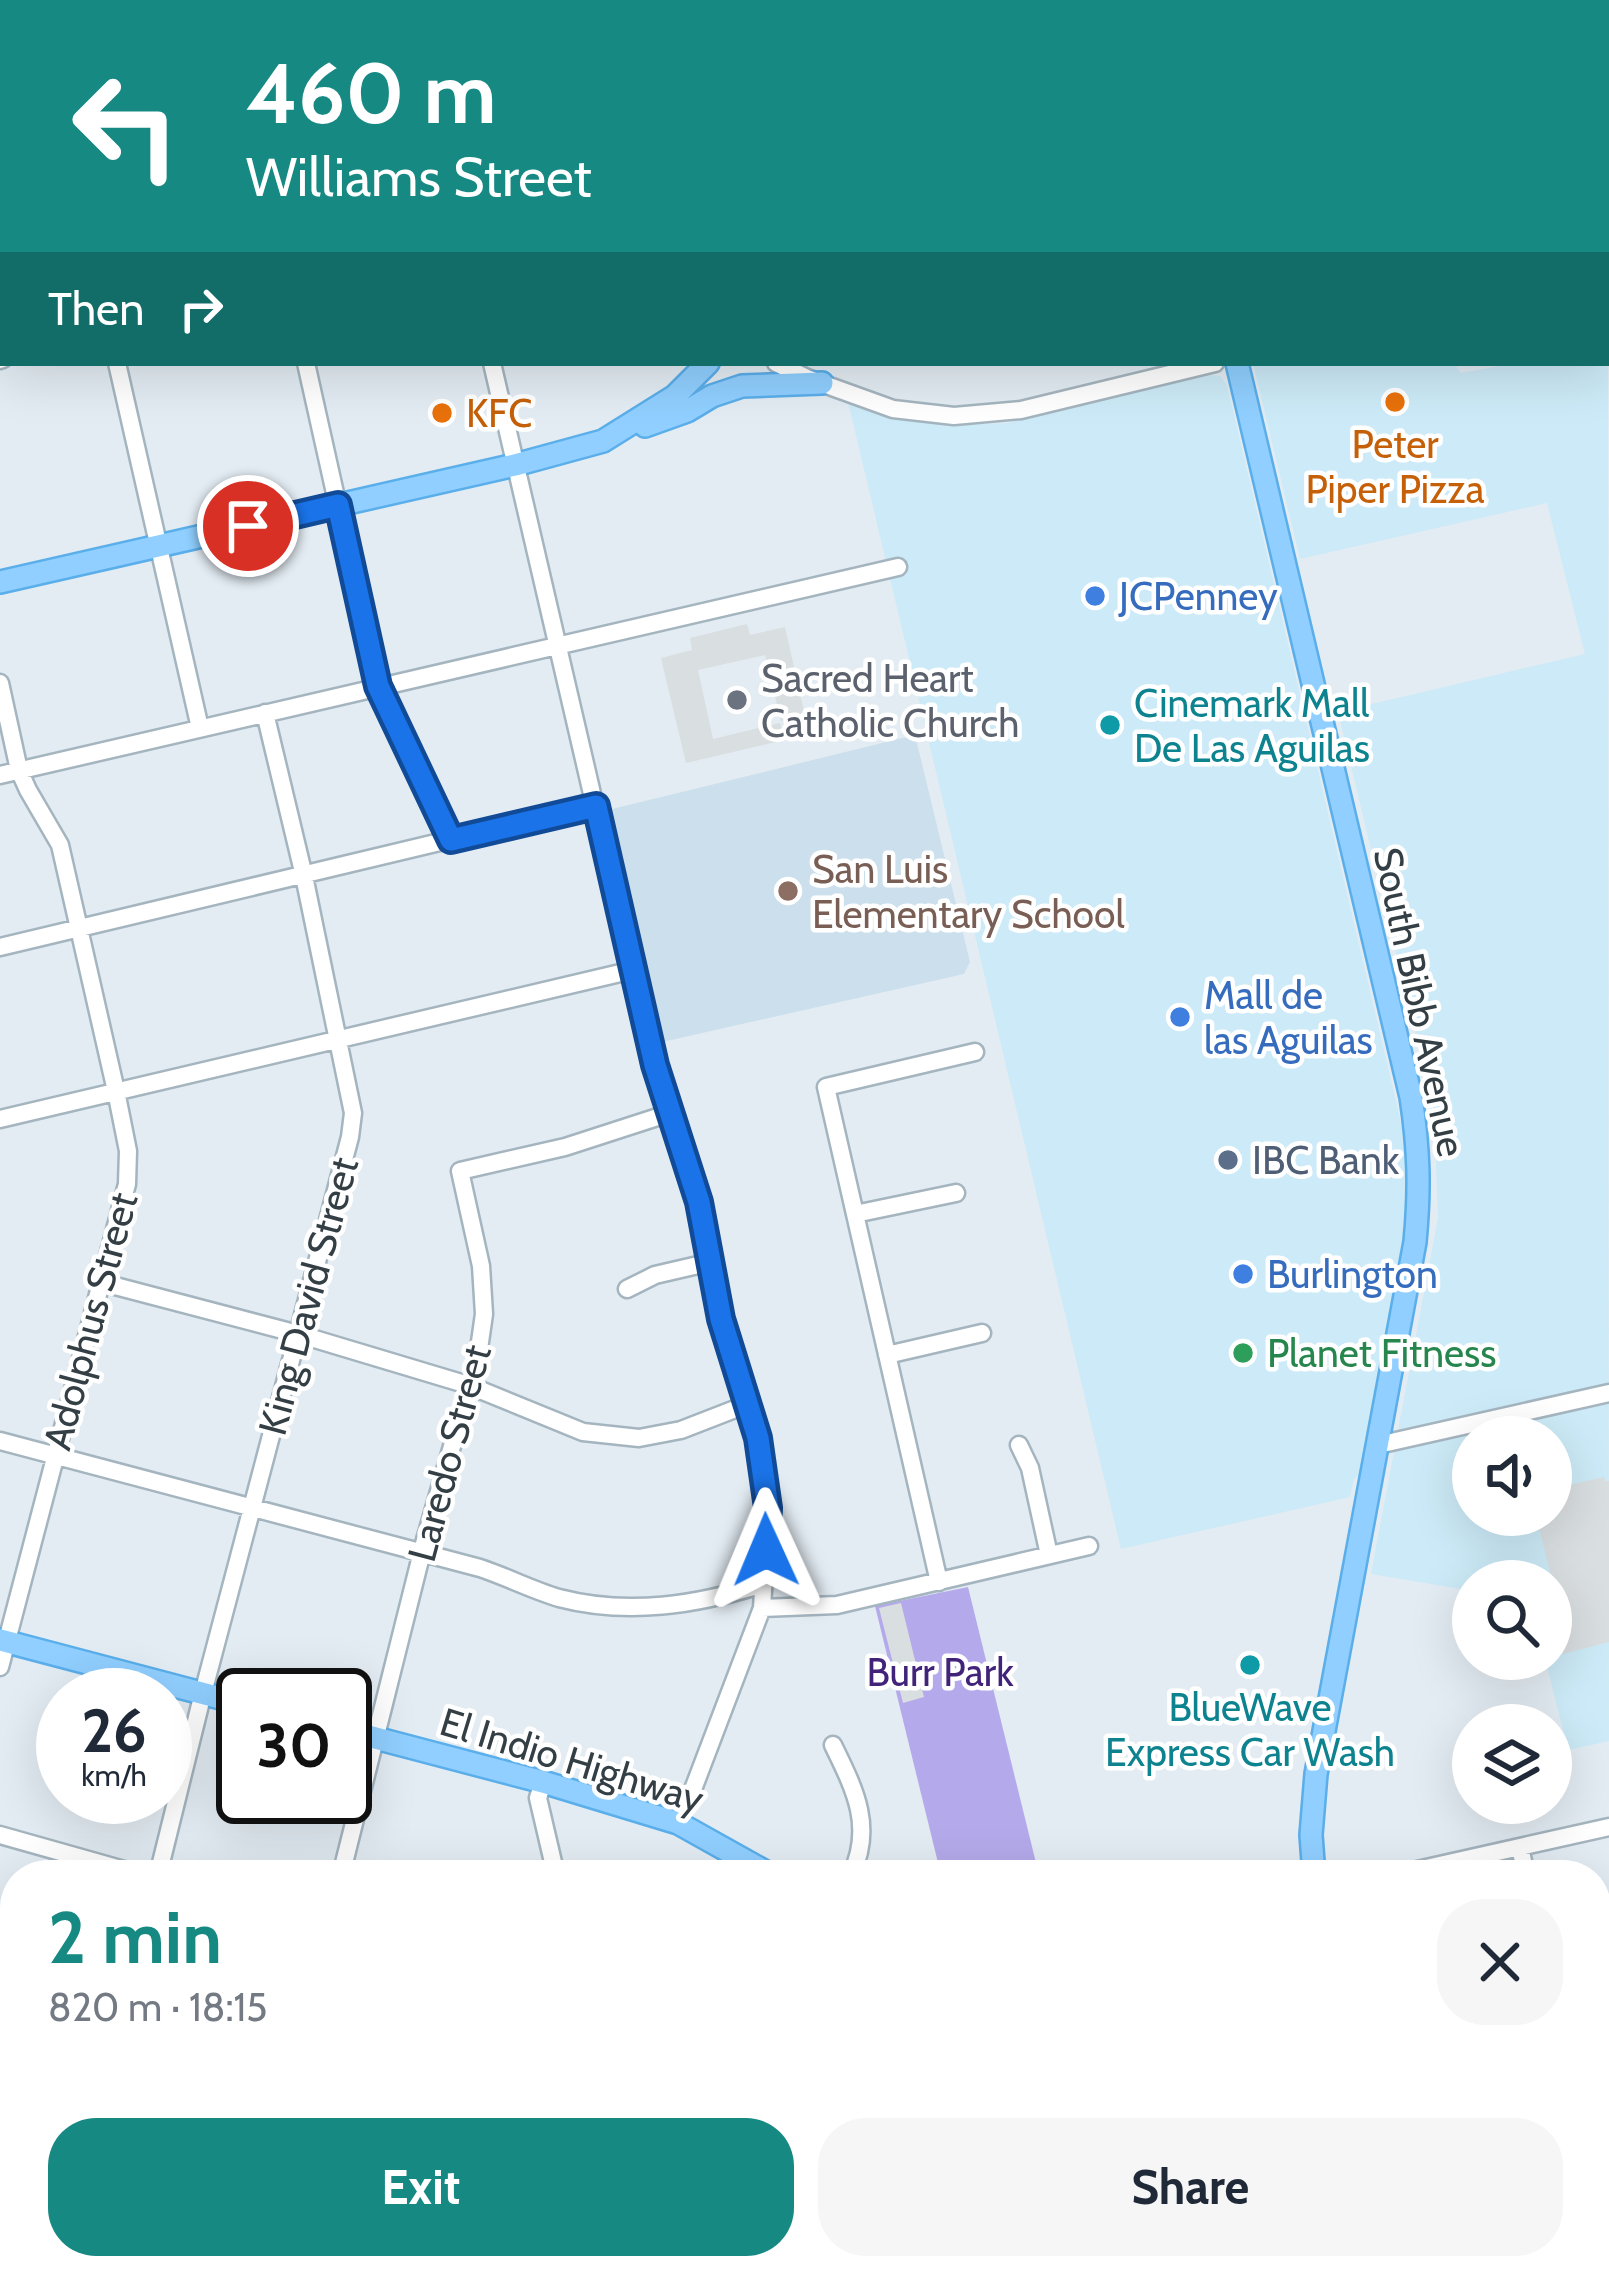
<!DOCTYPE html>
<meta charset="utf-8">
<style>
:root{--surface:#fff;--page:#f6f6f7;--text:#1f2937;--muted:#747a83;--accent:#178983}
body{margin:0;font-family:Cabin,sans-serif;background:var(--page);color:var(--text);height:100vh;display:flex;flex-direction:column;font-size:45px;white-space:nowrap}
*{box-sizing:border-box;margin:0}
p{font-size:39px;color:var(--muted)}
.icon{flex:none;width:66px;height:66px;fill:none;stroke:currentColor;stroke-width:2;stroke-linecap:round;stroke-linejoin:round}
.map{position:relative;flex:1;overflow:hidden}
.side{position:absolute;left:0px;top:1860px;width:1611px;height:420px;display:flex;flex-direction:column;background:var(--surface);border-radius:48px 48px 0 0;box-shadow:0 12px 48px #0002}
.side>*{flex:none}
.hud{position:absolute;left:0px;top:0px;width:1611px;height:366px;box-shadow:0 12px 48px #0002;background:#178983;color:#fff;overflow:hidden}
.tools{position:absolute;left:1452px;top:1416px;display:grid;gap:24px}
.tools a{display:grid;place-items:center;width:120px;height:120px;border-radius:50%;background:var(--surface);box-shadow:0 12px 48px #0002;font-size:60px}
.speed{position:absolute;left:36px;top:1668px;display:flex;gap:24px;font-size:60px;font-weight:700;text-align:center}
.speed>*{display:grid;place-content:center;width:156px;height:156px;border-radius:50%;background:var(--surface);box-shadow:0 12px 48px #0002;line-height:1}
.speed small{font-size:30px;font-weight:400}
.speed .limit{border:6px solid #111;border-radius:18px;background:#fff;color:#111}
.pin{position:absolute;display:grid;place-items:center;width:102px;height:102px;color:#fff;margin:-51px;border:6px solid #fff;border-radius:50%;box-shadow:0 3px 12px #0007}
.me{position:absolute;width:132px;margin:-66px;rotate:359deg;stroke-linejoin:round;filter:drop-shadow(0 0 9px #0008)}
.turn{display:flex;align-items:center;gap:42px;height:252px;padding:0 48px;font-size:54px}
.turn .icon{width:156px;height:156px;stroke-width:2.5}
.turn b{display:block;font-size:84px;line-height:102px}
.then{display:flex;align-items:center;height:114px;padding:0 48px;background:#0003;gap:24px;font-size:45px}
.round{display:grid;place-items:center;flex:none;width:126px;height:126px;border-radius:48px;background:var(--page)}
.summary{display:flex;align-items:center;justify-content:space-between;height:204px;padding:0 48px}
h1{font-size:72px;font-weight:700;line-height:90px;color:var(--accent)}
.cta{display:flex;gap:24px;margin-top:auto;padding:24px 48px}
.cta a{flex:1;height:138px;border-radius:48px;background:var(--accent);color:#fff;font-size:48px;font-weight:700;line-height:138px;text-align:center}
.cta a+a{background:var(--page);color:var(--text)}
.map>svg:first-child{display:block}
</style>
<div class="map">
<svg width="1609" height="2280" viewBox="0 0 1609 2280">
<rect width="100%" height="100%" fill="#e3ecf3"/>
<path fill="#cceaf7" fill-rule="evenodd" d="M 1608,353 L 1609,1741 L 1568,1750 L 1545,1659 L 1551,1659 L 1551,1581 L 1473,1581 L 1473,1591 L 1371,1574 L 1438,1218 L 1434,1111 L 1338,712 L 1585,654 L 1547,503 L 1300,559 L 1253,363 L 1454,363 L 1461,373 L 1515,363 L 1608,363 ZM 1473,1437 L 1551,1437 L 1551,1515 L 1473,1515 Z
M 1207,375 L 1220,376 L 1227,385 L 1403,1131 L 1408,1181 L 1407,1213 L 1361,1473 L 1354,1479 L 1350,1497 L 1121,1549 L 848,402 L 889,415 L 924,422 L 961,425 L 1008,423 Z"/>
<path fill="#ccdfed" d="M 915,735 L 970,962 L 964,974 L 658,1043 L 607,820 L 608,810 Z"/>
<path fill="#b4a9ea" d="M 968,1587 L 1039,1875 L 941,1875 L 875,1606 Z"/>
<path fill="#d9dee0" d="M 747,624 L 750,635 L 785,627 L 805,716 L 781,721 L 765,655 L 698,670 L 713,739 L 780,723 L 783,734 L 788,734 L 789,739 L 686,763 L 661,658 L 692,650 L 690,638 Z
M 1604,1477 L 1605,1481 L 1609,1481 L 1609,1642 L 1563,1654 L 1560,1646 L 1551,1648 L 1551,1610 L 1563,1598 L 1564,1592 L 1555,1592 L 1536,1515 L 1551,1515 L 1551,1489 Z
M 901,1603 L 924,1697 L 903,1703 L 879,1608 Z"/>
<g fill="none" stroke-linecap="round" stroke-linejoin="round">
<g stroke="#a5b5bf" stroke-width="21">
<path id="minor" d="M 34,0 L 35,3
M 224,0 L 225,3
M 412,0 L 412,3
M 604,0 L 604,3
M 0,360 L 3,359
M 117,363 L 200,728
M 306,363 L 378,686 L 451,840
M 492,363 L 655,1065 L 699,1201 L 721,1319 L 757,1438 L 764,1469 L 768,1508 L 762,1608 L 692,1792
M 776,363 L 807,378 L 893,409 L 954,416 L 1021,410 L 1215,363
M 0,683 L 19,770 L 28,790 L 60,845 L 116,1091 L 128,1151 L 127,1184 L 0,1667
M 0,775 L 898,567
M 0,947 L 595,805
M 0,1119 L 633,970
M 855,1214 L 956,1193
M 100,1282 L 298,1334 L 468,1385 L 583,1432 L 639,1438 L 681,1430 L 748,1404
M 627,1289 L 655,1275 L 711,1262
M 887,1355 L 982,1333
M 0,1441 L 480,1568 C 507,1577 532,1590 559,1598 C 628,1616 697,1605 763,1584
M 1019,1445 L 1030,1468 L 1049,1555
M 1378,1445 L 1609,1393
M 939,1582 L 826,1087 L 975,1052
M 762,1608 L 837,1605 L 1089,1546
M 833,1745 C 855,1790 874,1827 851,1875
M 543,1782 L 538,1798 L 556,1875
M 0,1835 L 142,1875
M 1520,1847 L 1526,1875
M 158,1875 L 203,1693 L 350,1137 L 353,1113 L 304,876 L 265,713
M 341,1875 L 425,1540 L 478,1356 L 484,1314 L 481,1266 L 460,1171 L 565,1147 L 670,1113
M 1395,1875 L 1609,1827
M 0,2125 L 15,2121
M 1596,2137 L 1609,2146
M 1596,2242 L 1609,2222
M 128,2265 L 131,2280
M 332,2265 L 336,2280
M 1019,2265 L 1026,2280
M 614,2280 L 646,2273
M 1245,2280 L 1269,2265
M 1572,2280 L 1581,2265"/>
</g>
<g stroke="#5aaeea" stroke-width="26">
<path id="major" d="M 1151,0 L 1152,3
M 351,3 L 363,0
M 840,3 L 841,0
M 0,89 L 3,88
M 1237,363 L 1411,1097 C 1419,1150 1420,1189 1415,1242 L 1316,1774 L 1311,1835 L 1314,1875
M 645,426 L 687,411 L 712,396 L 742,386 L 822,383
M 0,582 L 515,465 L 603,441 L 675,396 L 708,363
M 0,1640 L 243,1704
M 345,1730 L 543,1782 L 678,1823 L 771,1875
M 1410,2265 L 1434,2280"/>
</g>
<use href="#minor" stroke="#fff" stroke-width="16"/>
<use href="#major" stroke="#90cfff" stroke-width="21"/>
</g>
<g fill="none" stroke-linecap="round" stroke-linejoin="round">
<g stroke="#114b97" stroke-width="30">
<path id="route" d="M 248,526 L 338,505 L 378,686 L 451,840 L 596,806 L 655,1065 L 699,1202 L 721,1319 L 758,1438 L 768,1508 L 766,1550"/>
</g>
<use href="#route" stroke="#1a73e8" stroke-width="21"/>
</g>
<g fill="#e8710a" stroke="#fff" stroke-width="4.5">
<circle cx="1395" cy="402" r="12"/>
<circle cx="442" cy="413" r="12"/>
</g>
<g fill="#3f7fe0" stroke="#fff" stroke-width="4.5">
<circle cx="1095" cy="596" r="12"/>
<circle cx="1180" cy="1017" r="12"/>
<circle cx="1243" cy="1274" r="12"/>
</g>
<circle fill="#6b7280" stroke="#fff" stroke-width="4.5" cx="737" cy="700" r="12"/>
<g fill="#0f9aa8" stroke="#fff" stroke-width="4.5">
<circle cx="1110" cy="725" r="12"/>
<circle cx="1250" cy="1665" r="12"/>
</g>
<circle fill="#8d6e63" stroke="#fff" stroke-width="4.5" cx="788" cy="891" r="12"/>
<circle fill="#5c6f8a" stroke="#fff" stroke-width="4.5" cx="1228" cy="1160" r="12"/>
<circle fill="#2e9e5b" stroke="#fff" stroke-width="4.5" cx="1243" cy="1353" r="12"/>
<g text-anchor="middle" stroke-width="9" stroke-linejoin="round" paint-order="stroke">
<g font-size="39" fill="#c56008" stroke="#fff" text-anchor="start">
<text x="466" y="427">KFC</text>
<text x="1395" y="458" text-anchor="middle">Peter<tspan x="1395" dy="45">Piper Pizza</tspan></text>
</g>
<g font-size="39" fill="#366cbe" stroke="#fff" text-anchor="start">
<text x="1119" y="610">JCPenney</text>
<text x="1204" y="1009">Mall de<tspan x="1204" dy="45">las Aguilas</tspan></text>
<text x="1267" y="1288">Burlington</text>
</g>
<g font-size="39" fill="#5b616d" stroke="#fff" text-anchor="start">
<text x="761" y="692">Sacred Heart<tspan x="761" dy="45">Catholic Church</tspan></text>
</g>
<g font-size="39" fill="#0d838f" stroke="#fff" text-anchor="start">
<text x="1134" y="717">Cinemark Mall<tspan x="1134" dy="45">De Las Aguilas</tspan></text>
<text x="1250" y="1721" text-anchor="middle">BlueWave<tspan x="1250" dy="45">Express Car Wash</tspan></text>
</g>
<g font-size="39" fill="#785e54" stroke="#fff" text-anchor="start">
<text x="812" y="883">San Luis<tspan x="812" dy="45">Elementary School</tspan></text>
</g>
<g font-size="39" fill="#333f45" stroke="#fff">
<text transform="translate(1420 1002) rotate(78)" y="14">South Bibb Avenue</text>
<text transform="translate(308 1296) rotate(-75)" y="14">King David Street</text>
<text transform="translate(90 1321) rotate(-75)" y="14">Adolphus Street</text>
<text transform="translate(449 1453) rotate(-75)" y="14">Laredo Street</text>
<text transform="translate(572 1760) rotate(17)" y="14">El Indio Highway</text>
</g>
<g font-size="39" fill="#4e5e75" stroke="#fff" text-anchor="start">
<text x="1252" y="1174">IBC Bank</text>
</g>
<g font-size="39" fill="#27864d" stroke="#fff" text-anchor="start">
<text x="1267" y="1367">Planet Fitness</text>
</g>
<g font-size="39" fill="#41237a" stroke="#fff">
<text x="940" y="1686">Burr Park</text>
</g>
</g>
</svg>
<div class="tools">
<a><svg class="icon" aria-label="sound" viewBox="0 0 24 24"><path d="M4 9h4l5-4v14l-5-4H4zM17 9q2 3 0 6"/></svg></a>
<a><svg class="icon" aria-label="search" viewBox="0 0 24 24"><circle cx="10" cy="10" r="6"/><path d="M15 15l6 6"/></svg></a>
<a><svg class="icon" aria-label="layers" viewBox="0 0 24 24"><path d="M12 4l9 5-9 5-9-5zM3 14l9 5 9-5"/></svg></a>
</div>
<div class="speed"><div>26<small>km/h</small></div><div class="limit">30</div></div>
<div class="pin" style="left:248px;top:526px;background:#d93025"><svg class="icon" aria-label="arrive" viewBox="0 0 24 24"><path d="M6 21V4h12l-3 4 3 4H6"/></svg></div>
<svg class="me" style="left:766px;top:1550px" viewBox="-20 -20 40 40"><path d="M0-17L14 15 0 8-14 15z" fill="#1a73e8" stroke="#fff" stroke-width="4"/></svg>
<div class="hud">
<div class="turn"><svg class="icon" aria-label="left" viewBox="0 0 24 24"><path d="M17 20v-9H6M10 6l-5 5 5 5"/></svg><div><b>460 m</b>Williams Street</div></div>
<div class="then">Then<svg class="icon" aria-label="right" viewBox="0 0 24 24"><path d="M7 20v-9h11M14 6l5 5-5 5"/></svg></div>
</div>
<section class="side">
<div class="summary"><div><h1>2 min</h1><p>820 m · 18:15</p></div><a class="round"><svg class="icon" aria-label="close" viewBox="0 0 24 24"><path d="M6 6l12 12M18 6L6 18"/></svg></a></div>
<div class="cta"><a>Exit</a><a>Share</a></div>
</section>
</div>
